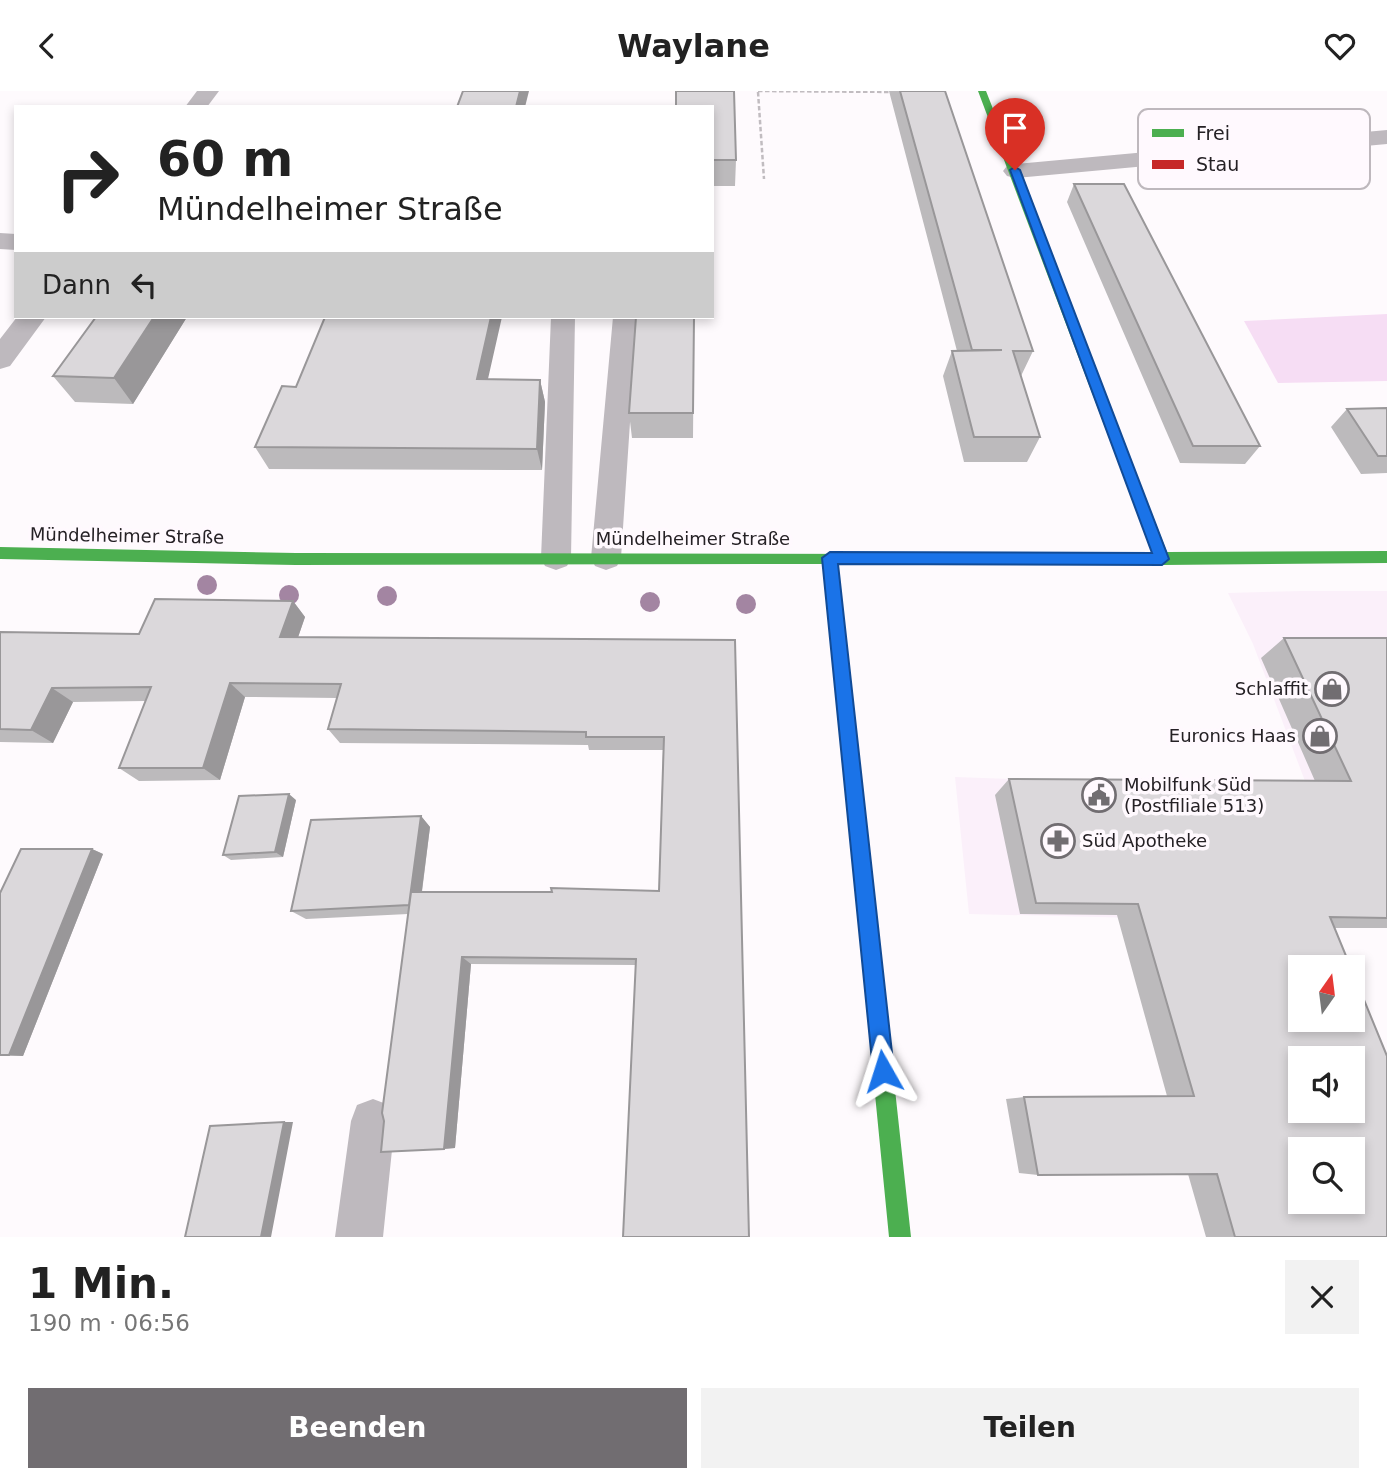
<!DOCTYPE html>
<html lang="de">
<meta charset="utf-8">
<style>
:root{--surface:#fff;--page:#f2f2f2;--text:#222;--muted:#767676;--accent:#716d71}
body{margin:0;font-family:"DejaVu Sans",sans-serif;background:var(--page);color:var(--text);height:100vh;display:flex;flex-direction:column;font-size:26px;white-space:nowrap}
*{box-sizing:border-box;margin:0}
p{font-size:23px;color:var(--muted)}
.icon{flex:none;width:38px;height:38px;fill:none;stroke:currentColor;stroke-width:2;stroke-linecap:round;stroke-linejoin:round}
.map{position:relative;height:1146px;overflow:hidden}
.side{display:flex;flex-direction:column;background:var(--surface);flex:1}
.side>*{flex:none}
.banner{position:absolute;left:14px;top:14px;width:700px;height:214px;border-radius:0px;box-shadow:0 4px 10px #0003;background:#fff;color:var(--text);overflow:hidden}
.needle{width:46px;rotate:14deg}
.controls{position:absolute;left:1288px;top:864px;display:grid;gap:14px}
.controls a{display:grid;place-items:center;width:77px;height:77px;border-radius:0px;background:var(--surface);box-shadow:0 4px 10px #0003;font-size:35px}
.pin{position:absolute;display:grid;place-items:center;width:60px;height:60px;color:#fff;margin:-72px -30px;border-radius:50% 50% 50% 0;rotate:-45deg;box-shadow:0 0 7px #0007}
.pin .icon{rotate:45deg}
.me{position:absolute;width:77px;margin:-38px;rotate:354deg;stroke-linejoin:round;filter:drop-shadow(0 0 5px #0008)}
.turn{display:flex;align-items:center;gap:24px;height:147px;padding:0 28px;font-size:32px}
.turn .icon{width:91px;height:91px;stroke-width:2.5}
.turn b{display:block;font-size:49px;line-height:60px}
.then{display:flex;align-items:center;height:66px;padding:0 28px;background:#0003;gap:14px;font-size:26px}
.round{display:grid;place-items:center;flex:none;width:74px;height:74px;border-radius:0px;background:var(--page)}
.head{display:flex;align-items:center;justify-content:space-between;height:119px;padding:0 28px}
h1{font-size:42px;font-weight:700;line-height:52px}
.action{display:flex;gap:14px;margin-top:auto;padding:14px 28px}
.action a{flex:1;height:80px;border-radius:0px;background:var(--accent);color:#fff;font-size:28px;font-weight:700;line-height:80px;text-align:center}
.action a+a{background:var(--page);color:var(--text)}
header{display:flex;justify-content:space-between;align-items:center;height:91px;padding:0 28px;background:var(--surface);font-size:32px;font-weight:700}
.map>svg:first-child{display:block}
</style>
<header><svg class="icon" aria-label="back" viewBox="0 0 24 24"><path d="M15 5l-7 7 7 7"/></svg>Waylane<svg class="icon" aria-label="heart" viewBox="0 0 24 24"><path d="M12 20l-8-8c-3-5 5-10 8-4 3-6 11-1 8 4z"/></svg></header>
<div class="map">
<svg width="1387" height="1146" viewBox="0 0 1387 1146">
<rect width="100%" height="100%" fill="#fefafd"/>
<path fill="#fbf0fa" d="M 1302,500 L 1387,500 L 1387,833 L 969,823 L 955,686 L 1308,698 L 1253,553 L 1228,502 Z"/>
<path fill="#f6ddf4" d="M 1387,223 L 1387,290 L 1278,292 L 1244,230 Z"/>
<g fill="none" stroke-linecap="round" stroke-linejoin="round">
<path stroke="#c1bcc0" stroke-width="2.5" stroke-dasharray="4.5 2.5" stroke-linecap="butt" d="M 758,0 L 895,1
M 758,1 L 764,88"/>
<path fill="#beb9be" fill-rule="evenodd" d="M 551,226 L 575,226 L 571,467 L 567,475 L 556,479 L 545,475 L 541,467 Z
M 613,226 L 637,226 L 621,467 L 617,475 L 606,479 L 595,475 L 591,467 Z
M 373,1008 L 389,1014 L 395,1030 L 383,1146 L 335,1146 L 351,1030 L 357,1014 Z"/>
<path fill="#beb9be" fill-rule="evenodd" d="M 197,0 L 219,0 L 207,16 L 185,16 Z
M 1387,39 L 1387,53 L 1015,87 L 1007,85 L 1003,80 L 1007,75 L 1015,73 Z
M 0,142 L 16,143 L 16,159 L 0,158 Z
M 17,226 L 46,226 L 10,275 L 0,278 L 0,248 Z"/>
<path fill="#4caf50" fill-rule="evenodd" d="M 978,0 L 986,0 L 1167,461 L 1387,460 L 1387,472 L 1162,474 L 1071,471 L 1069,467 L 1071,463 L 1076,461 L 1152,461 Z
M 0,456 L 296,462 L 900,463 L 902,467 L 900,471 L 895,473 L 838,473 L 911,1146 L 889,1146 L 823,473 L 296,474 L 0,468 Z"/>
<path fill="#c62828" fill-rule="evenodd" d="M 895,461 L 1076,461 L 1083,467 L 1076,473 L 895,473 L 888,467 Z"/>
</g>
<g fill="#a385a2">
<circle cx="207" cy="494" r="10"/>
<circle cx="289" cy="504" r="10"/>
<circle cx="387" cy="505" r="10"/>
<circle cx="650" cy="511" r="10"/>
<circle cx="746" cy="513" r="10"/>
</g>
<path fill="#bcbabc" d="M 889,0 L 945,0 L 1033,260 L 1021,285 L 1040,346 L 1027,371 L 964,371 L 943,285 L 952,260 L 957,260 Z
M 712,16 L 736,69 L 735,95 L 712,95 Z
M 1074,93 L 1260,355 L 1245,373 L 1180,372 L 1067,111 Z
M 96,226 L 187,226 L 133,313 L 75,311 L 53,285 Z
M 694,226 L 693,347 L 632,347 L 629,322 Z
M 488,288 L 540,289 L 545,311 L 542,379 L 269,378 L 255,356 L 296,296 Z
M 1387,317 L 1387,382 L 1361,383 L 1331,336 L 1347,318 Z
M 155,508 L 293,510 L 305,526 L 298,546 L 735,549 L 749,1146 L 623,1146 L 636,874 L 471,873 L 455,1057 L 381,1061 L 384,1030 L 382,1022 L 408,823 L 306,828 L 291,820 L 311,729 L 421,725 L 430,736 L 422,801 L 552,801 L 551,797 L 659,800 L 663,659 L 589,659 L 588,654 L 340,652 L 328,638 L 337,607 L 245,606 L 220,689 L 139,690 L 119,677 L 145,610 L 73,611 L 53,652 L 0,651 L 0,541 L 139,543 Z
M 1284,547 L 1387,547 L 1387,837 L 1334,837 L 1387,1146 L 1206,1146 L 1188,1083 L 1038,1084 L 1019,1082 L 1006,1008 L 1024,1006 L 1167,1005 L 1117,824 L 1020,823 L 995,704 L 1009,688 L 1315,690 L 1261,567 Z
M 296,709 L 283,766 L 231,769 L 223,764 Z
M 92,758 L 103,763 L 23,965 L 0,965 L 0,802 Z"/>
<path fill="#999799" d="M 520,0 L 529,0 L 525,16 L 516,16 Z
M 154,226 L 187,226 L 133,313 L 114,287 Z
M 491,226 L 502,226 L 483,310 L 477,288 Z
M 540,289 L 545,311 L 542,379 L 537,358 Z
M 293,510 L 305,526 L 293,561 L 280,546 Z
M 230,592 L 245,606 L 220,689 L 203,677 Z
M 52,597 L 73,611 L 53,652 L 31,639 Z
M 289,703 L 296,709 L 283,766 L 275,761 Z
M 421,725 L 430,736 L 419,822 L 409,814 Z
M 92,758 L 103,763 L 23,965 L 9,964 Z
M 462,866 L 471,873 L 455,1057 L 444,1058 Z
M 284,1031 L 293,1031 L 271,1146 L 261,1146 Z"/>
<path fill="#dbd8db" stroke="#999799" stroke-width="2" fill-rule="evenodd" d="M 463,0 L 520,0 L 516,16 L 457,16 Z
M 676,0 L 734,0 L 736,69 L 712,69 L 712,16 L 676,16 Z
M 900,0 L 945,0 L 1033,260 L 1013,260 L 1040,346 L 974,346 L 952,260 L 1002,259 L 972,259 Z
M 1074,93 L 1124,93 L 1260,355 L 1193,355 Z
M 96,226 L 154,226 L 114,287 L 53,285 Z
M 325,226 L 491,226 L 477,288 L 540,289 L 537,358 L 255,356 L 282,295 L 296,296 Z
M 636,226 L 694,226 L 693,322 L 629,322 Z
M 1387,317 L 1387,365 L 1378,365 L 1347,318 Z
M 155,508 L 293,510 L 280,546 L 735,549 L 749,1146 L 623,1146 L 636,868 L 462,866 L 444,1058 L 381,1061 L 384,1030 L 382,1022 L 411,801 L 552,801 L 551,797 L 659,800 L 664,646 L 586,646 L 586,641 L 328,638 L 341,593 L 230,592 L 203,677 L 119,677 L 151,596 L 52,597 L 31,639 L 0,638 L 0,541 L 139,543 Z
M 1284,547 L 1387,547 L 1387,827 L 1330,826 L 1351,877 L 1300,877 L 1300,929 L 1353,929 L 1353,882 L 1387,965 L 1387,1146 L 1235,1146 L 1217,1083 L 1038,1084 L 1024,1006 L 1194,1005 L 1138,813 L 1036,812 L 1009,688 L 1351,690 ZM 1300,968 L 1353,968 L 1353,1020 L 1300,1020 ZM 1300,1059 L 1353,1059 L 1353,1111 L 1300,1111 Z
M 289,703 L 275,761 L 223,764 L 239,705 Z
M 421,725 L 409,814 L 291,820 L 311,729 Z
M 21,758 L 92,758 L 9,964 L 0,964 L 0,802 Z
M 284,1031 L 261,1146 L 185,1146 L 210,1035 Z"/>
<path fill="#1a73e8" stroke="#114b97" stroke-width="2" d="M 1015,76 L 1020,79 L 1169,468 L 1162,474 L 838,473 L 894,980 L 890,988 L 883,991 L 876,988 L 873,980 L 822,467 L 830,461 L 1152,462 L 1010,79 Z"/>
<defs>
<g id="shop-ring" transform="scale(1.75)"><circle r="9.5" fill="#fff9fe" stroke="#716d71" stroke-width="1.5"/><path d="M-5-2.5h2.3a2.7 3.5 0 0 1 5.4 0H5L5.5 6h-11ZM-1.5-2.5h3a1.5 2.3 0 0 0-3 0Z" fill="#716d71"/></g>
<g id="civic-ring" transform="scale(1.75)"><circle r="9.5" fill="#fff9fe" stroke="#716d71" stroke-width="1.5"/><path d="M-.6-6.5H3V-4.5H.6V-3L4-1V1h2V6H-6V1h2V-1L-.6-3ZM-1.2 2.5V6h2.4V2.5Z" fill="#716d71"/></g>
<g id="pharmacy-ring" transform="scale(1.75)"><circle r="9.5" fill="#fff9fe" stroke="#716d71" stroke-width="1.5"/><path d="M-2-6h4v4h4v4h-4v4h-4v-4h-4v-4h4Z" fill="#716d71"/></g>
</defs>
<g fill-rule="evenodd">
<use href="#shop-ring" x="1332" y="598"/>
<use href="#shop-ring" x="1320" y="645"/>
<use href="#civic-ring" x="1099" y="704"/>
<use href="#pharmacy-ring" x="1058" y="750"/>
</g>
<g text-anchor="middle" stroke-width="7" stroke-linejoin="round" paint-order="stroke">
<g font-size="18" fill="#252125" stroke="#fff9fe">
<text transform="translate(127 445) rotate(1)" y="6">Mündelheimer Straße</text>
<text x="693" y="454">Mündelheimer Straße</text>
</g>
<g font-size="18" fill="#252125" stroke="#fff9fe" text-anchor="end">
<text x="1308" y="604">Schlaffit</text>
<text x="1296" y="651">Euronics Haas</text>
<text x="1124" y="700" text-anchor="start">Mobilfunk Süd<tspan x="1124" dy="21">(Postfiliale 513)</tspan></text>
<text x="1082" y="756" text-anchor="start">Süd Apotheke</text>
</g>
</g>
<rect x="1138" y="18" width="232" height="80" rx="10" fill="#fff9fe" stroke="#beb8bd" stroke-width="2"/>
<rect x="1152" y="38" width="32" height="8" fill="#4caf50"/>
<rect x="1152" y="69" width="32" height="9" fill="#c62828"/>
<g font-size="19" fill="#252125">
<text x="1196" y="49">Frei</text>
<text x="1196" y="80">Stau</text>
</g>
</svg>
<div class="controls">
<a><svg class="needle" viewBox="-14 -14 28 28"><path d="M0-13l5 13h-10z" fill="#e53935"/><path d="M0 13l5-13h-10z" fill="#767676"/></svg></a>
<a><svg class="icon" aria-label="sound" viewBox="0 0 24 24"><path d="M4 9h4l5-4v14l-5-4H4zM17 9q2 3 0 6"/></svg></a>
<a><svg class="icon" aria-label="search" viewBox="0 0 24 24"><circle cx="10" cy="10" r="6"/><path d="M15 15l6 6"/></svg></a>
</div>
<div class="pin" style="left:1015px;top:79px;background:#d93025"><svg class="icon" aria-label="arrive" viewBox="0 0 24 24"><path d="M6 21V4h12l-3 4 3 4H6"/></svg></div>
<svg class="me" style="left:883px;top:980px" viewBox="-20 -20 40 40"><path d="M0-17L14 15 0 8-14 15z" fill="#1a73e8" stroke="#fff" stroke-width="4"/></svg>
<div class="banner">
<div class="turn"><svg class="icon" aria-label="right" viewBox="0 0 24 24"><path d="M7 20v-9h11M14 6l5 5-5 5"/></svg><div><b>60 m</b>Mündelheimer Straße</div></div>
<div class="then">Dann<svg class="icon" aria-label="left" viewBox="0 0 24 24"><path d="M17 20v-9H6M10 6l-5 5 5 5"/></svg></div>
</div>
</div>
<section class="side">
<div class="head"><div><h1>1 Min.</h1><p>190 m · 06:56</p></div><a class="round"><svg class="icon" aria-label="close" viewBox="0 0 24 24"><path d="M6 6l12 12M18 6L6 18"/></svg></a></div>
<div class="action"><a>Beenden</a><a>Teilen</a></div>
</section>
